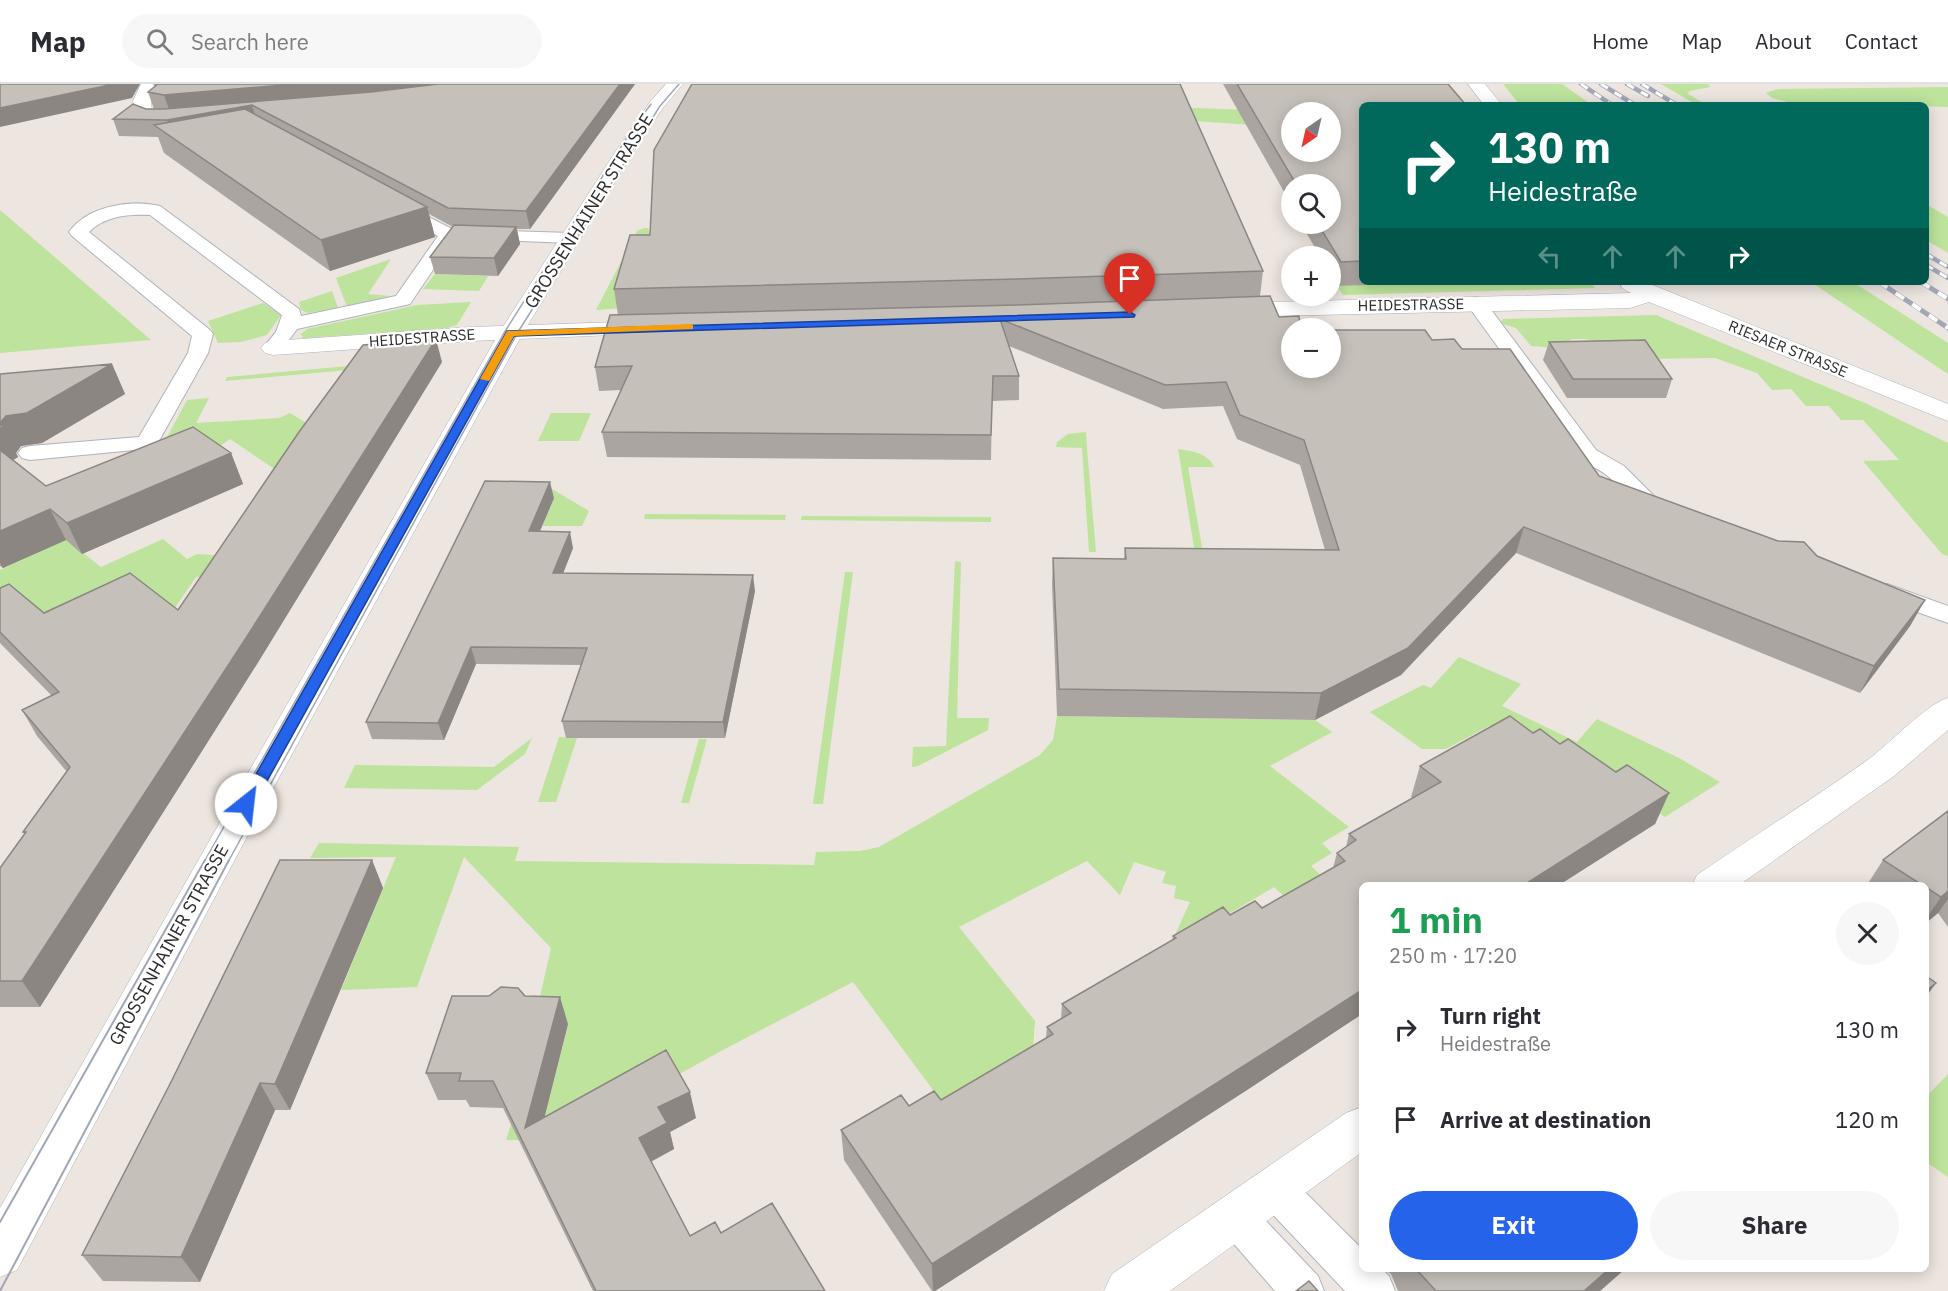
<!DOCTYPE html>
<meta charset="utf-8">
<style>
:root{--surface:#fff;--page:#f7f7f7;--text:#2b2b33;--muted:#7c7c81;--line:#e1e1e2;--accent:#2563eb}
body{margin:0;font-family:"IBM Plex Sans",sans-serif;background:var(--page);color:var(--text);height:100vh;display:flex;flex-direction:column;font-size:22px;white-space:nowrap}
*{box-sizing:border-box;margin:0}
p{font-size:20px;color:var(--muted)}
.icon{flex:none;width:33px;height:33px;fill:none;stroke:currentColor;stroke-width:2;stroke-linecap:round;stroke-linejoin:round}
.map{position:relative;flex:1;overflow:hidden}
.details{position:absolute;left:1359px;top:798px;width:570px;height:390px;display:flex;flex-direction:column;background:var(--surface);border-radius:9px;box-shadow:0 3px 15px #0003}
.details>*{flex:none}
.top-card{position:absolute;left:1359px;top:18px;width:570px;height:183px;border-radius:9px;box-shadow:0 3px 15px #0003;background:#00695c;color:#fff;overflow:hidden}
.needle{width:39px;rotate:214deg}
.tools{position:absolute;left:1281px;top:18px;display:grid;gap:12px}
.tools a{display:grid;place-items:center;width:60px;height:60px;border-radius:50%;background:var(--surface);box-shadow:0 3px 15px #0003;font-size:30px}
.pin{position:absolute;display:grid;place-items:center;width:51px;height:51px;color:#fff;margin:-62px -26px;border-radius:50% 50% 50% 0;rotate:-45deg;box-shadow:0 0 6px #0007}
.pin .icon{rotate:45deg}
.me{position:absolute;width:66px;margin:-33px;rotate:29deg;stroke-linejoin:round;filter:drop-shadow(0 0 4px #0008)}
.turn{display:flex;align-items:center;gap:21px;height:126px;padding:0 30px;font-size:27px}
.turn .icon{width:78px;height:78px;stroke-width:2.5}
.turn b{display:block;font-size:42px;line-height:51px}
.lanes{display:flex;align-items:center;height:57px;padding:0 30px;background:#0003;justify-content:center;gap:30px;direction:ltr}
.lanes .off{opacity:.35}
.round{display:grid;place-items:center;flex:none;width:63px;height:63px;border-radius:32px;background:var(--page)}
.head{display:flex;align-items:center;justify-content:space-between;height:102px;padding:0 30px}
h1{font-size:36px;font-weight:700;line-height:45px;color:#1e9e55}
.cta{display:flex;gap:12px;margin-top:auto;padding:12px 30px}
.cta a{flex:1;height:69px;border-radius:36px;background:var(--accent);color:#fff;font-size:24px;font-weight:700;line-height:69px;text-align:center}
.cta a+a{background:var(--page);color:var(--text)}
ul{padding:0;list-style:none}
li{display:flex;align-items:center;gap:18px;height:90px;padding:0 30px}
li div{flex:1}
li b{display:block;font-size:22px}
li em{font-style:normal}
header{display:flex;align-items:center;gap:36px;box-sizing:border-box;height:84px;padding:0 30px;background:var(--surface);border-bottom:2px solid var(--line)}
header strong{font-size:28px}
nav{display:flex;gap:33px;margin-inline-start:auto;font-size:21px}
.search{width:420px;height:54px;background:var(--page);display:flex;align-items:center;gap:15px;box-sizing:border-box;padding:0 21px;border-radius:33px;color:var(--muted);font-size:22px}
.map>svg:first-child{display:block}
</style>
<header>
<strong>Map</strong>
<div class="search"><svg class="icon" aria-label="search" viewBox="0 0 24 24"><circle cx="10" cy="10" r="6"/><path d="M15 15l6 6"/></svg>Search here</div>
<nav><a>Home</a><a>Map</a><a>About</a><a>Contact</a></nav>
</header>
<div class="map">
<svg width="1948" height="1207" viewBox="0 0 1948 1207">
<rect width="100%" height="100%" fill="#ede5df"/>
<path fill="#bde39c" d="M 1503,0 L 1562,0 L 1592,21 L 1520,21 Z
M 1661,0 L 1708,0 L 1710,3 L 1689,7 L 1688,10 L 1707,21 L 1697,21 Z
M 1948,3 L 1948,23 L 1787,18 L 1772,14 L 1766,9 L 1778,5 Z
M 1168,23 L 1307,28 L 1292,28 L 1265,42 L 1138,33 Z
M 1926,120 L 1948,133 L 1948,169 L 1926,156 Z
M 0,126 L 151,256 L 0,269 Z
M 644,144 L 648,144 L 650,150 L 642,180 L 623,224 L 596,226 L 637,147 Z
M 391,175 L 368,210 L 390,212 L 347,223 L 336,194 Z
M 435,190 L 488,192 L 479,207 L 423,205 Z
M 1480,198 L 1591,198 L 1595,204 L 1343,211 L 1337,202 Z
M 1811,198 L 1853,198 L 1948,259 L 1948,290 Z
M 332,207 L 338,224 L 308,229 L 301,226 L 299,218 Z
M 471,218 L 457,241 L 447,244 L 307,254 L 303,254 L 301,250 L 307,245 L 417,221 Z
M 263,219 L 281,231 L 267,251 L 241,258 L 218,259 L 208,237 Z
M 1656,231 L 1867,320 L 1948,359 L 1948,472 L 1942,470 L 1863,377 L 1899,376 L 1863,336 L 1841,336 L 1829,322 L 1806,322 L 1791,305 L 1772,306 L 1757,289 L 1715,274 L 1639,275 L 1599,258 L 1585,255 L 1572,255 L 1557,264 L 1531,262 L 1516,244 L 1500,239 L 1503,235 Z
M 371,280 L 370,284 L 225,297 L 227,293 Z
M 209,314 L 196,339 L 279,334 L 290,329 L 315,344 L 282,390 L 230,355 L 210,369 L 165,357 L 187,316 Z
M 551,329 L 591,329 L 579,357 L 538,357 Z
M 1086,348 L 1087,364 L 1096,468 L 1089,468 L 1082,364 L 1056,363 L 1057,358 L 1068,350 Z
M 1178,365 C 1192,367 1208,369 1214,383 L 1188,383 L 1203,469 L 1195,469 Z
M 552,405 L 589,427 L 582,442 L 542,442 L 554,414 Z
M 645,430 L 786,431 L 785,436 L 644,435 Z
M 802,432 L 991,433 L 991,438 L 801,436 Z
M 55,447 L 101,483 L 163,455 L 187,475 L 197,470 L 230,472 L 217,492 L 196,493 L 168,534 L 57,555 L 0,536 L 0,486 L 39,468 Z
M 955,477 L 961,478 L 957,634 L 989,634 L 988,646 L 918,682 L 912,683 L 913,663 L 946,662 Z
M 845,488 L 853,488 L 823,720 L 813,720 Z
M 1459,573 L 1521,600 L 1502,622 L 1577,658 L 1597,635 L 1679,674 L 1720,698 L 1665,733 L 1607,695 L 1540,661 L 1489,642 L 1446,665 L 1422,665 L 1370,628 L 1423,601 L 1431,604 Z
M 1057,632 L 1315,636 L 1332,648 L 1270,682 L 1349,743 L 1322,759 L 1332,769 L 1311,782 L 1329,799 L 1302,829 L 1274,803 L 1168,866 L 1190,818 L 1174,814 L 1176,802 L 1162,799 L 1166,788 L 1134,778 L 1120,811 L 1087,777 L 959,843 L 1035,937 L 1031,992 L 956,1037 L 853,898 L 721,967 L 560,1056 L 506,1056 L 519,1016 L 549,1015 L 568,941 L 534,939 L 551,864 L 464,773 L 417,903 L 341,906 L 396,773 L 310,774 L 319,759 L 519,763 L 515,777 L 814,781 L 816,768 L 860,767 L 879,763 L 1040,671 L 1053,656 Z
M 559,653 L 577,654 L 556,718 L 538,718 Z
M 532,654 L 525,670 L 477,706 L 344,704 L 355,681 L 494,683 Z
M 699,655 L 707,655 L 689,719 L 681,719 Z
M 1948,990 L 1948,1093 L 1926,1078 L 1926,1013 Z"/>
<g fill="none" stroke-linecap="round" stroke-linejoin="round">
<g stroke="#afb3bc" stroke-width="2">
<path id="lane" d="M 397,117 L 454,146 L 457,150 L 410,220 L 297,245 L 280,268 L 273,270 L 266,268 L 263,264 L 276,248 L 282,231 L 150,131 C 128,130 105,132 89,148 L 210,246 L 213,250 L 208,269 L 155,364 L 30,376 L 22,374 L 18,369 L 22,364 L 30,362 L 139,353 L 188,269 L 192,252 L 72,152 L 69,148 C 87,122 131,115 160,122 L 299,225 L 301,232 L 396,212 L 438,152 L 391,126 L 388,122 L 391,118 Z
M 481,146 L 571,149 L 577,150 L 580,154 L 577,158 L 571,159 L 475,155 L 472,151 L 475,147 Z
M 1476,213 L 1483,215 L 1596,366 L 1624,382 L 1659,417 L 1672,421 L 1675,426 L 1672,431 C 1642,439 1628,410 1609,393 C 1601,386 1589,381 1580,376 L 1466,219 L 1469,215 Z
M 1887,500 L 1948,522 L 1948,539 L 1878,514 L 1874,508 L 1878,502 Z
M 1274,1086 L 1288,1091 L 1362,1165 L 1362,1185 L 1382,1185 L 1389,1192 L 1395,1207 L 1345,1207 L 1260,1117 L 1254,1104 L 1260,1091 Z
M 1234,1112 L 1248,1118 L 1318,1192 L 1324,1207 L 1275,1207 L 1220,1144 L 1214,1131 L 1220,1118 Z"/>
</g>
<g stroke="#afb3bc" stroke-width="1">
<path id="street" d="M 141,0 L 157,0 L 151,17 L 152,27 L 187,31 L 190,35 L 187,39 L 152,39 L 137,33 L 133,17 Z
M 1468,0 L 1485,0 L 1502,21 L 1484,21 Z
M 1620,198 L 1645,198 L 1948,320 L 1948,337 L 1649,218 L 1630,224 L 1230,233 L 1222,231 L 1219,226 L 1222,221 L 1230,219 L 1631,209 L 1622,204 Z
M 651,237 L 659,239 L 663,244 L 659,249 L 471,257 L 273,271 L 265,269 L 261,264 L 265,259 L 273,257 L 471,243 Z"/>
</g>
<g stroke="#afb3bc" stroke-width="1">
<path id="secondary" d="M 666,0 L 683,0 L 662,25 L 632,70 L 523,249 L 258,732 L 17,1186 L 0,1193 L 0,1124 L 499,249 L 614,70 L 650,18 Z
M 1948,614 L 1948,646 L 1894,692 L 1739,801 L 1692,801 L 1697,791 C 1754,752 1813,715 1869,675 C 1889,660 1928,619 1948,614 Z
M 1362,1023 L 1362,1068 L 1170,1207 L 1104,1207 L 1112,1190 L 1346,1029 Z"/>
</g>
<use href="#lane" fill="#fff" fill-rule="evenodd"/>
<use href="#street" fill="#fff" fill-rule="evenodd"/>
<use href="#secondary" fill="#fff" fill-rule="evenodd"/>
<path stroke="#a1a7b6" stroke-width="1.5" d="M 204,778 L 504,249 L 633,44 L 651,20
M 228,778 L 518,248 L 660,22 L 679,0"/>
<path stroke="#a1a7b6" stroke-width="2" d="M 0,1138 L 205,776
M 0,1207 L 229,776"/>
<g stroke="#a1a7b6" stroke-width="4.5">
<path id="rail-far1" d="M 1581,0 L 1612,21
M 1601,0 L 1635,21
M 1627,0 L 1648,12
M 1642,0 L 1677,21
M 1926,170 L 1948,183
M 1926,181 L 1948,194"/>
</g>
<g stroke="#a1a7b6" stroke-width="5">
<path id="rail" d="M 1879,198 L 1948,244
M 1921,198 L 1948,215"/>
</g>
<use href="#rail-far1" stroke="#fff" stroke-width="3" stroke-dasharray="8" stroke-linecap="butt"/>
<use href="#rail" stroke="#fff" stroke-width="4" stroke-dasharray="10" stroke-linecap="butt"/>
</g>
<path fill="#aaa5a0" d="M 153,0 L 635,0 L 530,145 L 517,145 L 520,160 L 498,192 L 435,190 L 430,173 L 453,143 L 429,130 L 435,153 L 330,187 L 164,69 L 158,53 L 119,52 L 113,35 L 146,25 L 154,25 L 148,8 L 155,3 Z
M 1223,0 L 1448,0 L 1362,21 L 1362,198 L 1476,198 L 1336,202 L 1330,191 L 1330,172 L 1320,172 L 1301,140 L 1330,140 L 1330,100 L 1292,100 L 1292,122 Z
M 1263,187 L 1260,212 L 1292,284 L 1432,256 L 1462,265 L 1599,392 L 1817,472 L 1925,516 L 1910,542 L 1860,609 L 1516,469 L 1401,591 L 1315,636 L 1057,632 L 1052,500 L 1053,474 L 1124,475 L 1125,464 L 1325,466 L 1300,381 L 1237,355 L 1223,322 L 1163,325 L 1009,262 L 1019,292 L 1019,316 L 992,317 L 991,376 L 607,373 L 602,348 L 621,306 L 599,307 L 595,283 L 618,231 L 614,205 Z
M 1549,258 L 1672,295 L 1666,314 L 1567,314 L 1543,276 Z
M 442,278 L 257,580 L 40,923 L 0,923 L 0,784 L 25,751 L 23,748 L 67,688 L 37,652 L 22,626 L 52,612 L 0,559 L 0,504 L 44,529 L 178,526 Z
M 112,280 L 125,310 L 42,359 L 21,362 L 16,369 L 18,373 L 13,376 L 46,402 L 231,369 L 243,400 L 82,470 L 66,456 L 3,484 L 0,482 L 0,290 Z
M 554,414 L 540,447 L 573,464 L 563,489 L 755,507 L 725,654 L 566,654 L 562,637 L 581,581 L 476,580 L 444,656 L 372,655 L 366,638 Z
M 1533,649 L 1560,660 L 1616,688 L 1669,709 L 1655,740 L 1559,801 L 1362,801 L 1362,930 L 1247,1006 L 935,1207 L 932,1207 L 844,1076 L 841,1046 L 941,1016 L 1046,954 L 1047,943 L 1061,935 L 1062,920 L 1172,856 L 1173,852 L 1230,831 L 1262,824 L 1333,784 L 1337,769 L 1346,763 L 1349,750 L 1413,714 L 1411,713 L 1420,682 Z
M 1948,727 L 1948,843 L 1938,829 L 1926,839 L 1926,801 L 1867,801 L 1883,776 Z
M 372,776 L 383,804 L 290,1026 L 275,1026 L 200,1198 L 103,1197 L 82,1171 Z
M 525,912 L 568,940 L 544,1034 L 696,1034 L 670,1048 L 674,1065 L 651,1078 L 690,1152 L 721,1149 L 825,1207 L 593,1207 L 503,1024 L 470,1023 L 466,1016 L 438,1016 L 426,989 Z
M 1385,1185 L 1625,1185 L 1600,1207 L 1398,1207 L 1391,1190 Z"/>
<path fill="#8b8682" d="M 114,0 L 140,0 L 132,14 L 0,43 L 0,24 Z
M 295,0 L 458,0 L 170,28 L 164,11 Z
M 620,0 L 635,0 L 530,145 L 526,127 Z
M 252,21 L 257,38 L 173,53 L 167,36 Z
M 427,123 L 435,153 L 330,187 L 321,156 Z
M 516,143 L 520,160 L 498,192 L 494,174 Z
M 436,255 L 442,278 L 257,580 L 40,923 L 22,897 Z
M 112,280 L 125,310 L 42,359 L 21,362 L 16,369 L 18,373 L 0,384 L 0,339 L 6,332 Z
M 231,369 L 243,400 L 82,470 L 67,439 Z
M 550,398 L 554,414 L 533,463 L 529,447 Z
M 50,425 L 66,456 L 3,484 L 0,479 L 0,447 Z
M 1524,443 L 1516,469 L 1401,591 L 1315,636 L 1321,609 Z
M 570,448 L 573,464 L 557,505 L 553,489 Z
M 753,491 L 755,507 L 725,654 L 723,638 Z
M 1925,516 L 1910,542 L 1860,609 L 1874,582 Z
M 471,563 L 476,580 L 444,656 L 438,639 Z
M 1669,709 L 1655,740 L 1559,801 L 1524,801 Z
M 372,776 L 383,804 L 290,1026 L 275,1000 Z
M 1948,807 L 1948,815 L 1938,829 L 1926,839 L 1926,835 L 1941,813 Z
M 1936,899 L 1926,913 L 1926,907 Z
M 1362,906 L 1362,930 L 1247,1006 L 935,1207 L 933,1207 L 932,1180 Z
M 560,913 L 568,940 L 535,1071 L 525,1044 Z
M 260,999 L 275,1026 L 200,1198 L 181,1173 Z
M 690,1008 L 696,1034 L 670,1048 L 674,1065 L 646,1080 L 639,1054 L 658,1023 Z
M 1609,1185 L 1625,1185 L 1600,1207 L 1584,1207 Z"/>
<path fill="#c6c0ba" stroke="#8b8682" stroke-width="1.5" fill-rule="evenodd" d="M 0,0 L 114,0 L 0,24 Z
M 158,0 L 295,0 L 164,11 L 148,8 Z
M 438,0 L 620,0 L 526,127 L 448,124 L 252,21 L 167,36 L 113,35 L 133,20 L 146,25 L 164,25 L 371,8 Z
M 692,0 L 1180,0 L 1263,187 L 1017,195 L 614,205 L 630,151 L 650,151 L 654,66 Z
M 1237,0 L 1448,0 L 1466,21 L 1362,21 L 1362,177 L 1341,178 L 1318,140 L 1330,140 L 1330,100 L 1296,100 ZM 1292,28 L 1330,28 L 1330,68 L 1292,68 Z
M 245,25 L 427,123 L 321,156 L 154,41 Z
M 454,141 L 516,143 L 494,174 L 430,173 Z
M 1270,212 L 1279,233 L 1299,232 L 1300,244 L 1292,244 L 1292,284 L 1330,284 L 1330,246 L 1425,246 L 1432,256 L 1454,255 L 1462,265 L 1510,265 L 1599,392 L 1778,457 L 1804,458 L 1817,472 L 1925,516 L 1874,582 L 1524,443 L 1408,564 L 1321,609 L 1059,605 L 1053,474 L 1126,475 L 1125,464 L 1339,466 L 1304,356 L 1240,331 L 1226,298 L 1165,301 L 1000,235 L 1019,292 L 993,292 L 991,351 L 602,348 L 632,282 L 595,283 L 610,231 L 1017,221 Z
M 436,255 L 246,554 L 22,897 L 0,897 L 0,784 L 26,748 L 23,748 L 70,683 L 22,626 L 59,608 L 0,548 L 0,504 L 9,500 L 44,529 L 130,489 L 178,526 L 299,348 L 363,261 Z
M 1645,256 L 1672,295 L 1573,295 L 1549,258 Z
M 112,280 L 27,329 L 6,332 L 0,339 L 3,343 L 0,345 L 0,290 Z
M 193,343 L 231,369 L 67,439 L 50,425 L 0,447 L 0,366 L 46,402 Z
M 485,397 L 550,398 L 529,447 L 570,448 L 553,489 L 753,491 L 723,638 L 562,637 L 587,564 L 471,563 L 438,639 L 366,638 Z
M 1510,632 L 1533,649 L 1540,645 L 1560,660 L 1568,655 L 1616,688 L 1627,681 L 1669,709 L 1524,801 L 1362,801 L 1362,906 L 1253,976 L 932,1180 L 841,1046 L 901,1011 L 909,1022 L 934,1007 L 941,1016 L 1053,950 L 1047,943 L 1071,929 L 1062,920 L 1176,854 L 1173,852 L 1223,823 L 1230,831 L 1255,817 L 1262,824 L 1345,777 L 1337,769 L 1356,756 L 1349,750 L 1441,698 L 1420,682 Z
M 1948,727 L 1948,807 L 1941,813 L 1926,803 L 1926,801 L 1922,801 L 1883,776 Z
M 280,776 L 372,776 L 275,1000 L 260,999 L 181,1173 L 82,1171 L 171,998 Z
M 1926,892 L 1936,899 L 1926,907 Z
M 501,903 L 518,904 L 525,912 L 560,913 L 525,1044 L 666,966 L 690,1008 L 658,1023 L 667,1039 L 639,1054 L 690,1152 L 715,1138 L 721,1149 L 772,1119 L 825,1207 L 596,1207 L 493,997 L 459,997 L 461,989 L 426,989 L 452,912 L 489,912 Z
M 1416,1185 L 1609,1185 L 1584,1207 L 1436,1207 Z
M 1309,1197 L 1318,1207 L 1296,1207 Z"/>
<path fill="#2563eb" stroke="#184099" stroke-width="1.5" d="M 1130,228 L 1135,231 L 1134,233 L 514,252 L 252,724 L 241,724 L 239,720 L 507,247 Z"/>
<path fill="#f59e0b" d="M 690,240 L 693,241 L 693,245 L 514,252 L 489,297 L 480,295 L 507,247 Z"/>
<g text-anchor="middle" stroke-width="4.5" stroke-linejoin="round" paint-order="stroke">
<g font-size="15" fill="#2c2c2c" stroke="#fff">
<text transform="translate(1411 221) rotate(-1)" y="5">HEIDESTRASSE</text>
<text transform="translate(422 254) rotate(-4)" y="5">HEIDESTRASSE</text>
<text transform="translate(1788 265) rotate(22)" y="5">RIESAER STRASSE</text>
</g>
<g font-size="18" fill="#2c2c2c" stroke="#fff">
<text transform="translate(589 127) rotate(-58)" y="6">GROSSENHAINER STRASSE</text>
<text transform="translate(169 861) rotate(-61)" y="6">GROSSENHAINER STRASSE</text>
</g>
</g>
</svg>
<div class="tools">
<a><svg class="needle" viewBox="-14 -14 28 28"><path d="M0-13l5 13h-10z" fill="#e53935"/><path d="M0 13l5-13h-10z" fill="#7c7c81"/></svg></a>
<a><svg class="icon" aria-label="search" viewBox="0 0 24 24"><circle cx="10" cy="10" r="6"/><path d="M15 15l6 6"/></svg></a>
<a>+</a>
<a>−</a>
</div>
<div class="pin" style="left:1130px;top:231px;background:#d93025"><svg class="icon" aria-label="arrive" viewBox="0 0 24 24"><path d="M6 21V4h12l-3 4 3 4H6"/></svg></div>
<svg class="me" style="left:246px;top:720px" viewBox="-20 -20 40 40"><circle r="19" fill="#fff"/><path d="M0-13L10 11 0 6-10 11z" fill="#2563eb"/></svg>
<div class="top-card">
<div class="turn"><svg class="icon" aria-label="right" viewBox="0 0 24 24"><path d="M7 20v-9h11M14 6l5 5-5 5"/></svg><div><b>130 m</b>Heidestraße</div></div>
<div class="lanes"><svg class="icon off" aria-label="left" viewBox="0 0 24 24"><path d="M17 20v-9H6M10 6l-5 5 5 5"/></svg><svg class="icon off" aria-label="ahead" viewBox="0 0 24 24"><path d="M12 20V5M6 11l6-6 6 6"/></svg><svg class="icon off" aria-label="ahead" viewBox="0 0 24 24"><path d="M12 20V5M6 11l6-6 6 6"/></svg><svg class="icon" aria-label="right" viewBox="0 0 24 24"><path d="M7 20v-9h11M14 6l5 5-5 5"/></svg></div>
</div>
<section class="details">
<div class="head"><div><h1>1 min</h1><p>250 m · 17:20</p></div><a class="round"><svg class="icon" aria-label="close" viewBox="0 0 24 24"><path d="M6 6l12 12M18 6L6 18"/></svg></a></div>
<ul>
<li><svg class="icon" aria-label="right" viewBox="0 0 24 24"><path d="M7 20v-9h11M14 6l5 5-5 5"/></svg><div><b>Turn right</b><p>Heidestraße</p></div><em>130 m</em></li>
<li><svg class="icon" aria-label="arrive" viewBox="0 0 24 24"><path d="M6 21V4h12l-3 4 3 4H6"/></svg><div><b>Arrive at destination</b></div><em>120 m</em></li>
</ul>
<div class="cta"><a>Exit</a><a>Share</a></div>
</section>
</div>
